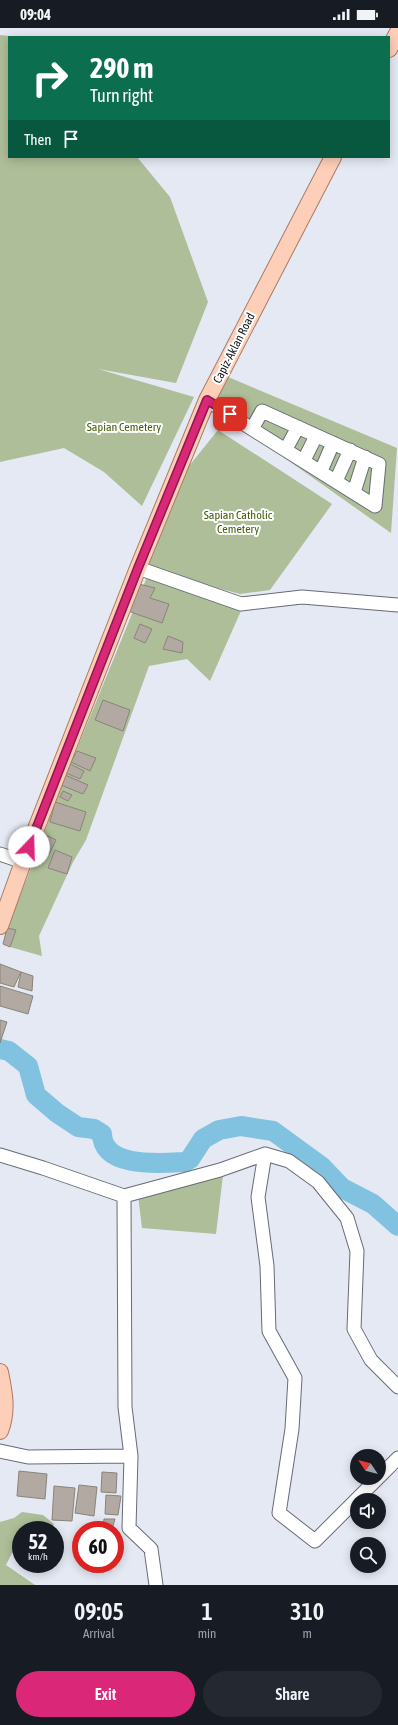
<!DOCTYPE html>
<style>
:root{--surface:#171b24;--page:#242831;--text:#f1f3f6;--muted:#9ea1a6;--accent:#db2777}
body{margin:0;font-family:"Asap Condensed",sans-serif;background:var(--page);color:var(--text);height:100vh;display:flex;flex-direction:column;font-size:15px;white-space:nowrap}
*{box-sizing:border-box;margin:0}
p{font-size:13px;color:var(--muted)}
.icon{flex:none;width:22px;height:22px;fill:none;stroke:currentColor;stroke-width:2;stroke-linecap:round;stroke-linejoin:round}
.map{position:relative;height:1557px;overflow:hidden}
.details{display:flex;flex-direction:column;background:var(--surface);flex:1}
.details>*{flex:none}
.top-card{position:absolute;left:8px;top:8px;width:382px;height:122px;border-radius:0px;box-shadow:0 2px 10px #0003;background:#0b6e4f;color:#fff;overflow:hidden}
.needle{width:26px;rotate:305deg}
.tools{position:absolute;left:350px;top:1421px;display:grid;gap:8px}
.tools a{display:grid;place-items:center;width:36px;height:36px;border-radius:50%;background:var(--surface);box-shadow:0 2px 10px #0003;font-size:20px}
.speed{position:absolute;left:12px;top:1493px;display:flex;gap:8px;font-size:20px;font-weight:700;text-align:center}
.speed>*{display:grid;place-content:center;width:52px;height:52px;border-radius:50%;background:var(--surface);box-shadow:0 2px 10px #0003;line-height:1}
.speed small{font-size:10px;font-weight:400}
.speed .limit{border:6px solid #d22;background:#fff;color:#111}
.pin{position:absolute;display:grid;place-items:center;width:34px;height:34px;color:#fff;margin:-17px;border-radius:8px;box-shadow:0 2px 6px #0006}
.me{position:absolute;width:44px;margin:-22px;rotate:21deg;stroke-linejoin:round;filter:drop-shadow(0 0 3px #0008)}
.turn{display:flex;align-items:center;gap:14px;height:84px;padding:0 16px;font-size:18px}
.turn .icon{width:52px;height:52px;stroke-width:2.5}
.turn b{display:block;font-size:28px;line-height:34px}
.then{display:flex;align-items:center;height:38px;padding:0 16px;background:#0003;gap:8px;font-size:15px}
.eta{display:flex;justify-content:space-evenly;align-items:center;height:68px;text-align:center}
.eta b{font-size:24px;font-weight:600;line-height:28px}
.action{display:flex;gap:8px;margin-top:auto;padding:8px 16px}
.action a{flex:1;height:46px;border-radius:24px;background:var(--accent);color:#fff;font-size:16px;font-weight:600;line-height:46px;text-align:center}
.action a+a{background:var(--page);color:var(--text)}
.status{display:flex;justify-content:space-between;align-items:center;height:28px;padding:0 20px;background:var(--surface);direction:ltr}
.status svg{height:11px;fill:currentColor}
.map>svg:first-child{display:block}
</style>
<div class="status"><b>09:04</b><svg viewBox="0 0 49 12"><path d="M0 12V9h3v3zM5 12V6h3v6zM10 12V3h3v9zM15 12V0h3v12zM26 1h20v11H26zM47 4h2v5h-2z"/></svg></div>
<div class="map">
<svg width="398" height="1557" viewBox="0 0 398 1557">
<rect width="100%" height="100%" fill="#e5e9f3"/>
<path fill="#adbe98" d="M 0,7 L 19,9 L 9,9 L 9,129 L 137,129 L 170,169 L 208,274 L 176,355 L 98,341 L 194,369 L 142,478 L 104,444 L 64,420 L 0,434 Z
M 221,346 L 397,420 L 391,505 L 207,375 Z
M 218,402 L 332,476 L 270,562 L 240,566 L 210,558 L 148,538 L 189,438 Z
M 149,544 L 244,576 L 210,653 L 187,631 L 149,638 L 86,812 L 73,834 L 39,908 L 42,928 L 10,919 L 15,902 L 7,900 L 33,835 L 59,765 Z
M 224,1139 L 216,1206 L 142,1200 L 137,1159 Z
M 22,1484 L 43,1487 L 54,1496 L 52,1502 L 21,1502 L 21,1523 L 12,1525 L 6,1537 L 35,1557 L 0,1557 L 0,1494 L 14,1490 Z"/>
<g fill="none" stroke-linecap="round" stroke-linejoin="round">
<path stroke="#81c2e0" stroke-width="20" d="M 0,1021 L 9,1023 L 28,1038 L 36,1067 L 57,1085 L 78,1099 L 94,1101 L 102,1106 C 103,1141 161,1135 185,1134 L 190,1131 L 203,1111 L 219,1102 L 241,1098 L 273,1103 L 321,1138 L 342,1160 L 373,1176 L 398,1198"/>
</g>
<path fill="#b2aaa2" stroke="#8a837b" d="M 139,556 L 155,560 L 150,570 L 169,576 L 162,595 L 128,583 Z
M 140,596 L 152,601 L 145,615 L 134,610 Z
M 168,608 L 183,614 L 182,625 L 163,621 Z
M 103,672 L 130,682 L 123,703 L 95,692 Z
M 77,723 L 96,730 L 90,743 L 71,734 Z
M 70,736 L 84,743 L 80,751 L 66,745 Z
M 65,747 L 88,757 L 83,766 L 61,757 Z
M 63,763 L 72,767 L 68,773 L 60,769 Z
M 55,774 L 86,784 L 80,803 L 50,794 Z
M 44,806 L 56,812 L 49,826 L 38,822 Z
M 55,822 L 72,829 L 67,846 L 48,840 Z
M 7,900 L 16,902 L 10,919 L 3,916 Z
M 0,936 L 21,944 L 14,959 L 0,955 Z
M 21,944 L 33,948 L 32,963 L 18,959 Z
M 0,958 L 33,968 L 28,986 L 0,978 Z
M 0,992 L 7,994 L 0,1015 Z
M 19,1443 L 47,1446 L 45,1471 L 17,1468 Z
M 102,1444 L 117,1445 L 116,1465 L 101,1464 Z
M 79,1457 L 97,1459 L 94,1488 L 75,1485 Z
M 54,1458 L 75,1460 L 72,1493 L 52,1492 Z
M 106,1467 L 121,1468 L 118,1487 L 105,1486 Z
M 104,1491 L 115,1491 L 112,1501 L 103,1500 Z"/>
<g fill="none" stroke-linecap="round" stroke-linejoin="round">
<g stroke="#686b74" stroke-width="15">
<path id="minor" d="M 207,372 L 252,401 L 262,383 L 379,436 L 375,478 L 252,401
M 286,421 L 298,399
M 304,432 L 316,408
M 321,443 L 333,415
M 336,453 L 350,422
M 354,464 L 365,429
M 138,540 L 241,576 L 302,569 L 398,577
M 0,826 L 23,834
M 265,1126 L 258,1169 L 267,1238 L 269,1303 L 295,1350 L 292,1401 L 279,1485 L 315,1513 L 378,1450
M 0,1127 L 43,1140 L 124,1168 L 220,1142 L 265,1126 L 289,1133 L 318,1154 L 347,1190 L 357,1223 L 354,1301 L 371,1332 L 398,1359
M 124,1168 L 125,1379 L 131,1428 L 129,1500 L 151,1521 L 156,1557
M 0,1423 L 28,1429 L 131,1428
M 379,1449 L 398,1430"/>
</g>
<g stroke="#ac7a62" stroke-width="18">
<path id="major" d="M 389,21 L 398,4
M 0,898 L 23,834 L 138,540 L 207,372 L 333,129
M 0,1344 C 4,1364 8,1383 0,1403"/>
</g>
<use href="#minor" stroke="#fff" stroke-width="13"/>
<use href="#major" stroke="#fdcfb8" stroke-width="16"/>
</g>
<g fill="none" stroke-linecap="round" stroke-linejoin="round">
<g stroke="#8e194d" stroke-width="10">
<path id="route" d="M 29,819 L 138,540 L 207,372 L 230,386"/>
</g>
<use href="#route" stroke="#db2777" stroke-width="7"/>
</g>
<g text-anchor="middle" stroke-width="4" stroke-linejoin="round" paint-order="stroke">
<g font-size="12" fill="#16181b" stroke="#fff">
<text transform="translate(234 320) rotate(-63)" y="4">Capiz-Aklan Road</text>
</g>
<g font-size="12" fill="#435e0a" stroke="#fff">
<text x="124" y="403">Sapian Cemetery</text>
<text x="238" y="491">Sapian Catholic<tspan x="238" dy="14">Cemetery</tspan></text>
</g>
</g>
</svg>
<div class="tools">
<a><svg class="needle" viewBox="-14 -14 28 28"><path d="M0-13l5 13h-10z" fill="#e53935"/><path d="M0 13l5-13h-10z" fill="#9ea1a6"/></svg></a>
<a><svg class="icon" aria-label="sound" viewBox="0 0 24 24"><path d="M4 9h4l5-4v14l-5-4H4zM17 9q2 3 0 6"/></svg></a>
<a><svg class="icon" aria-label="search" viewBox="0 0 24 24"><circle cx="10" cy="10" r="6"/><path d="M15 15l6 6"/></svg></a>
</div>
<div class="speed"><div>52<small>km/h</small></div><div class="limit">60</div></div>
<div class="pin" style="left:230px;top:386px;background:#d93025"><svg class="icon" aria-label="arrive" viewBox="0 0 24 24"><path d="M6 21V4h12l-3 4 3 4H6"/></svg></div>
<svg class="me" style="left:29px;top:819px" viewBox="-20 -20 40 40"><circle r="19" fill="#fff"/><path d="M0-13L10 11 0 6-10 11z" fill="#db2777"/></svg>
<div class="top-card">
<div class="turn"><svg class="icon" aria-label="right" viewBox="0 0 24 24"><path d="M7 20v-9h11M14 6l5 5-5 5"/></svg><div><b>290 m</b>Turn right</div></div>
<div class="then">Then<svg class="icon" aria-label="arrive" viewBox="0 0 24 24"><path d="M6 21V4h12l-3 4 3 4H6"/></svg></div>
</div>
</div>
<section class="details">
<div class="eta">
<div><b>09:05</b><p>Arrival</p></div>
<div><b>1</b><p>min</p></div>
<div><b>310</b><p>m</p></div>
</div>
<div class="action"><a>Exit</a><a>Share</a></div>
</section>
